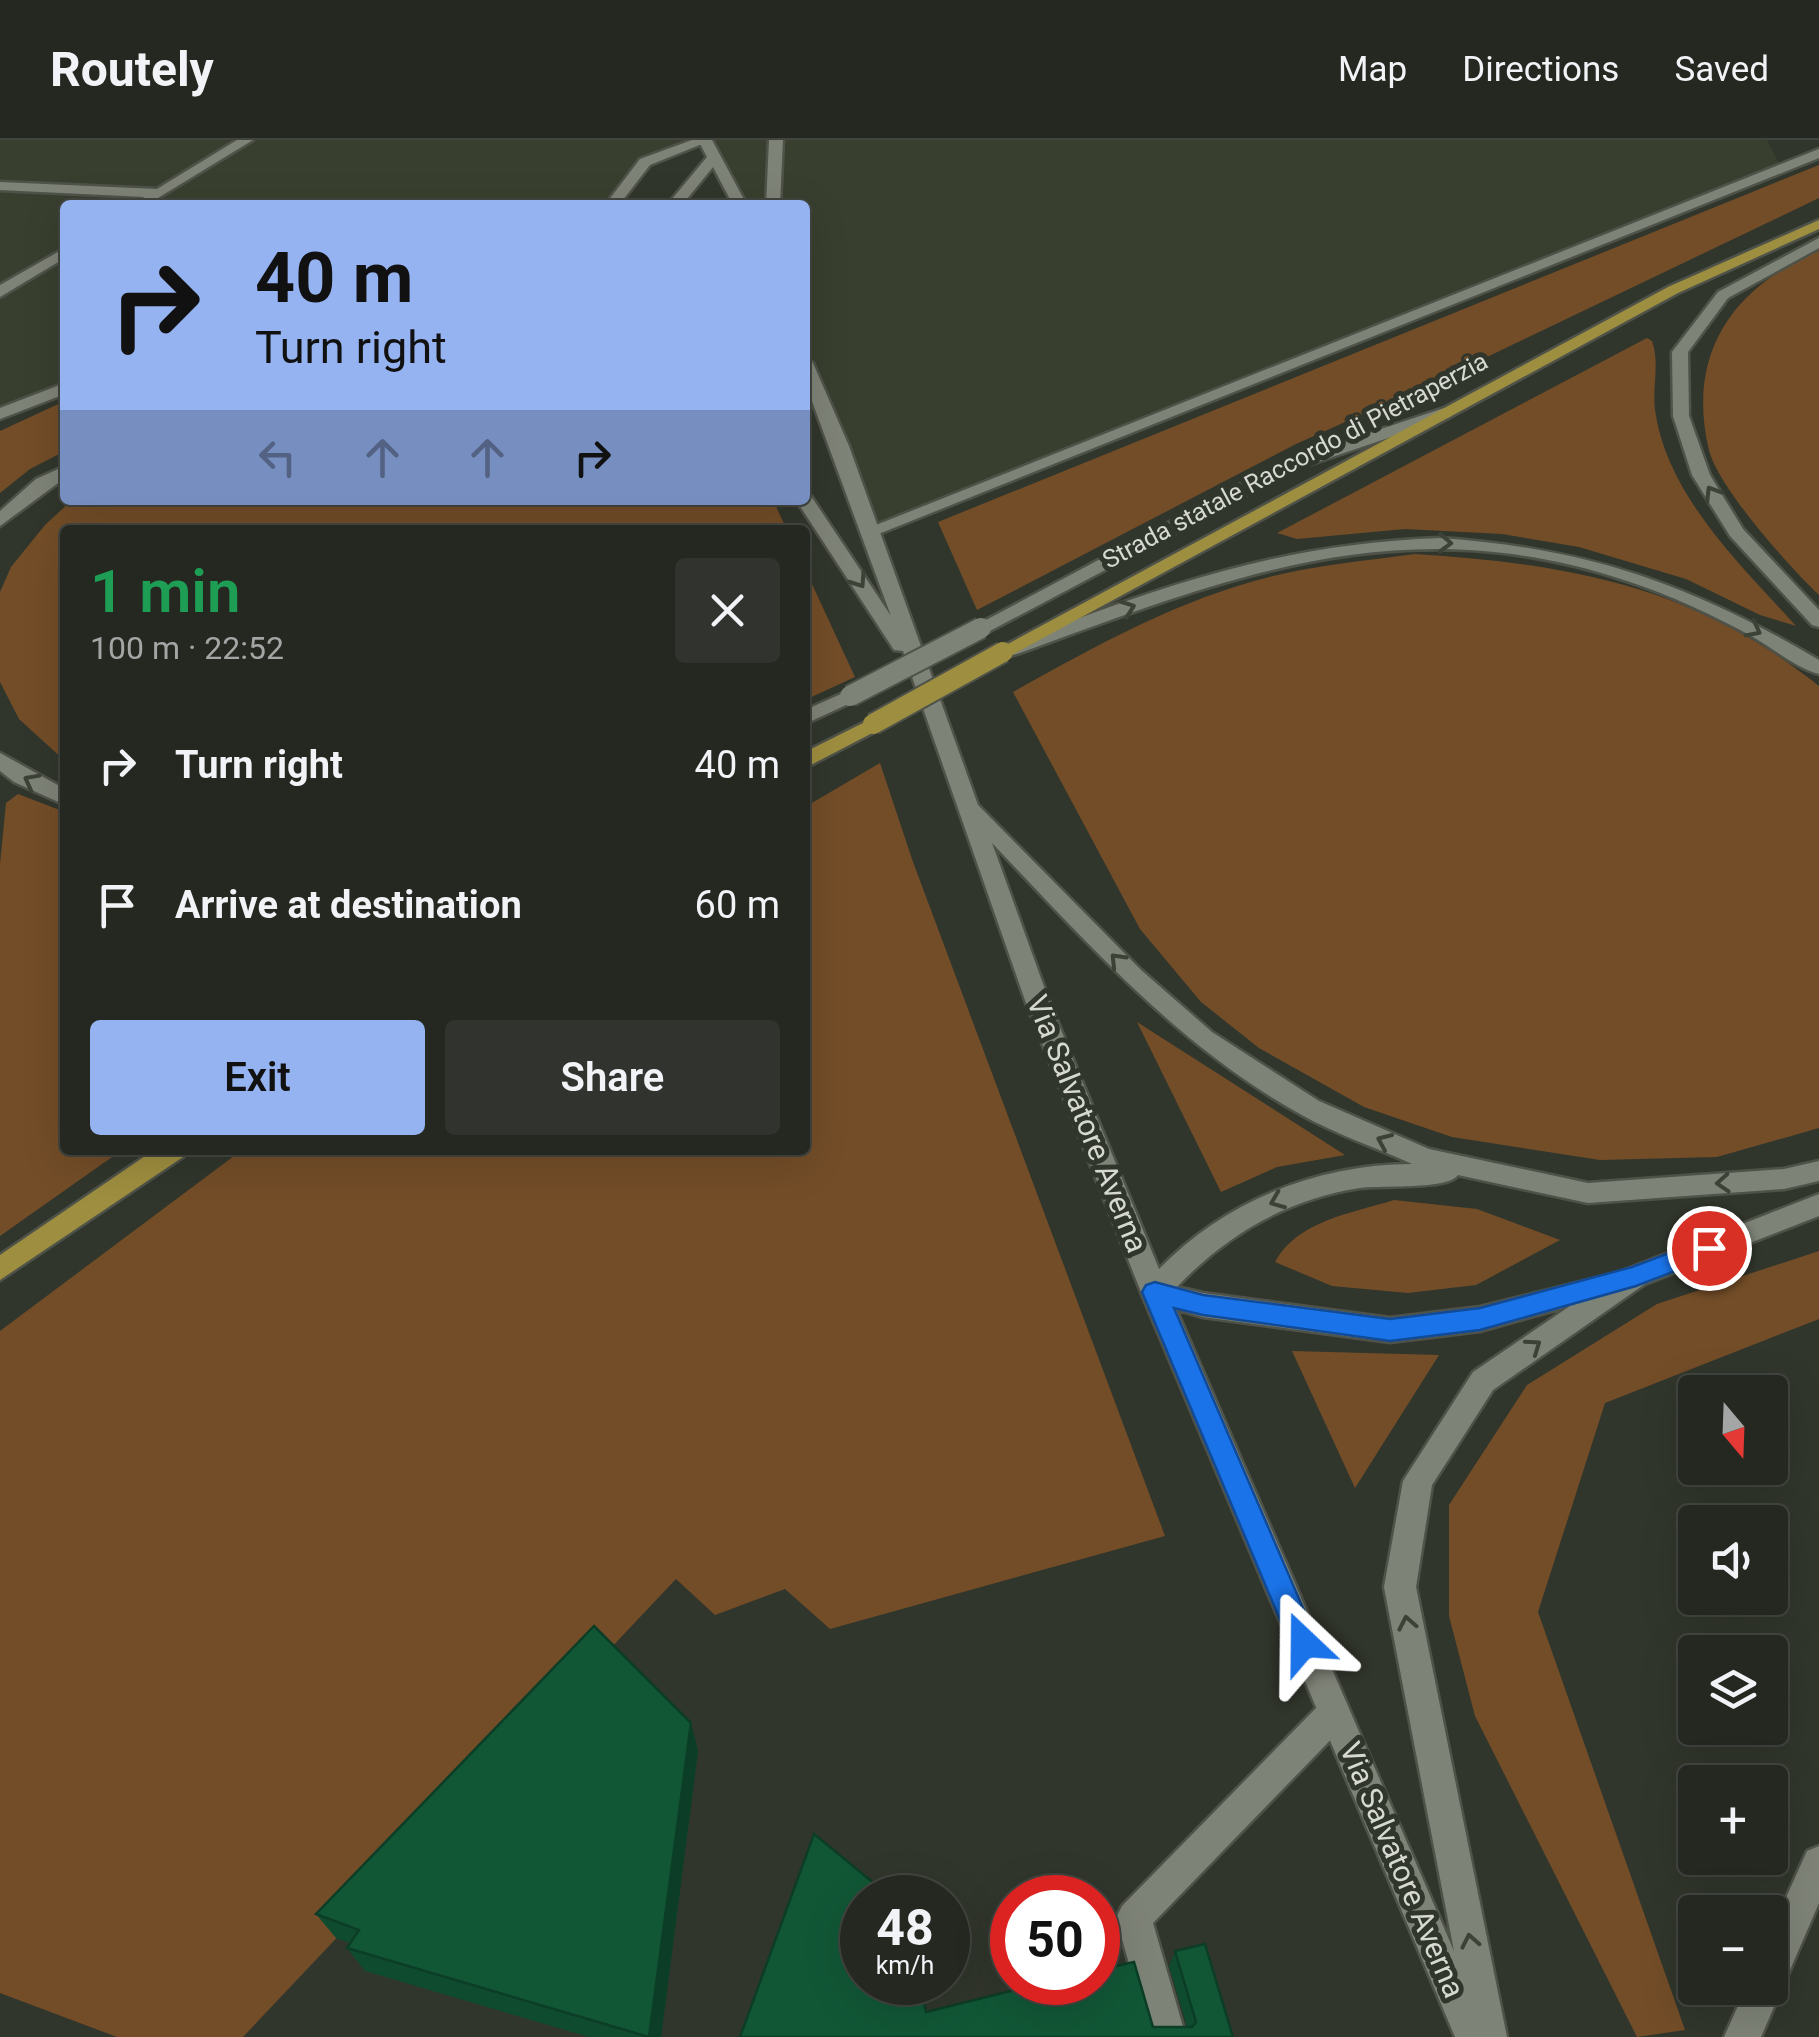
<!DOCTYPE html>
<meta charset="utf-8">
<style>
:root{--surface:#252821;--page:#31342e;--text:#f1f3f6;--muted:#a3a6a5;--line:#42443f;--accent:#95b2f1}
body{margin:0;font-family:Roboto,sans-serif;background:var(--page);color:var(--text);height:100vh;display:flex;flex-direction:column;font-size:38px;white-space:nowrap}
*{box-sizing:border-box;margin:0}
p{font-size:32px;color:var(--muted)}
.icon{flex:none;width:55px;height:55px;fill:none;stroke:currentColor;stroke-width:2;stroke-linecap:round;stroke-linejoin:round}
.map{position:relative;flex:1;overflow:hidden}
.drawer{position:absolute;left:60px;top:385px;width:750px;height:630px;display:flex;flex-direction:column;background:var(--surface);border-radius:10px;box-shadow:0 10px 40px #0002,0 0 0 2px var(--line)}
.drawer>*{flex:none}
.guide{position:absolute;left:60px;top:60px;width:750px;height:305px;border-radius:10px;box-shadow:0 10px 40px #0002,0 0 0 2px var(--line);background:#95b2f1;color:#111;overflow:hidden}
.needle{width:65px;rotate:161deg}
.buttons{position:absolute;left:1678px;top:1235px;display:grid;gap:20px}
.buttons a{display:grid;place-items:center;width:110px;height:110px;border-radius:10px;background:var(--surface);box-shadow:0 10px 40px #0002,0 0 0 2px var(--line);font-size:50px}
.speed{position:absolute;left:840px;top:1735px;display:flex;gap:20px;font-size:50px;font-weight:700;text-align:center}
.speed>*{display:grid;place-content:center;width:130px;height:130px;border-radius:50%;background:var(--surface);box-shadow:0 10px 40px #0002,0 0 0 2px var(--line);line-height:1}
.speed small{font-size:25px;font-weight:400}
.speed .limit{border:15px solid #d22;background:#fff;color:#111}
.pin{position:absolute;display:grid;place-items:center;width:85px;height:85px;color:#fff;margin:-42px;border:5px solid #fff;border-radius:50%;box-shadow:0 2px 10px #0007}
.me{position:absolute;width:110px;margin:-55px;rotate:337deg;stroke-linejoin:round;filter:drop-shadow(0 0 8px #0008)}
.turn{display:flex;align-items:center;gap:35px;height:210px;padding:0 30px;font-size:45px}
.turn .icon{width:130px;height:130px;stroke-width:2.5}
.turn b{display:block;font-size:70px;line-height:85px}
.lanes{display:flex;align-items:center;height:95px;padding:0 30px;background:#0003;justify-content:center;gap:50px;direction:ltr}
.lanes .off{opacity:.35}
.round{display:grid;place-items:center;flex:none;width:105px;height:105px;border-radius:10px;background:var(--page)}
.overview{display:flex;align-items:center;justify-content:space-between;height:170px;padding:0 30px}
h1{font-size:60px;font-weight:600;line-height:75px;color:#1e9e55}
.button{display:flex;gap:20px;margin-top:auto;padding:20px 30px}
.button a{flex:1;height:115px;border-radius:10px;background:var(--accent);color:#111;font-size:40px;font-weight:600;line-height:115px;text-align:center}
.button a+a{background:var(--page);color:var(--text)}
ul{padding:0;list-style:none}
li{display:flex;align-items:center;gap:30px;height:140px;padding:0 30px}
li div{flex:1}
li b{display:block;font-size:38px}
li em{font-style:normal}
header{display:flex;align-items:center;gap:60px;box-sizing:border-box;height:140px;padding:0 50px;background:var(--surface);border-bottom:2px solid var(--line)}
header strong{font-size:48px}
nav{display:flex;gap:55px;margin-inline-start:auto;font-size:35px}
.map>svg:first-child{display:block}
</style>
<header>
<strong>Routely</strong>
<nav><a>Map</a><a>Directions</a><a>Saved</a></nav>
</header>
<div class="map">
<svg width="1819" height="1897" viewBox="0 0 1819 1897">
<rect width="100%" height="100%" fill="#31362c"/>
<path fill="#393f2f" d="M 0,0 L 1767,0 L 1781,28 L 870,391 L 805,223 L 805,65 L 740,65 L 705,0 L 645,22 L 612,65 L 65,65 L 65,248 L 0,274 Z"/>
<path fill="#734d28" d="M 1819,25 L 1819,58 L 1439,240 L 1296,304 L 977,470 L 938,382 Z
M 1819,111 L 1819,455 C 1790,428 1718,347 1709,310 C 1686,215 1732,147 1819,111 Z
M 1647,198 L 1652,201 C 1660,225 1652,245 1655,270 C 1667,356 1741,425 1796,486 L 1760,475 L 1686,439 L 1579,407 L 1502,394 L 1405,389 L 1297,399 L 1277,393 Z
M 65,261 L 65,311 L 30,329 L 0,353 L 0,291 Z
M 72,360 L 773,360 L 787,390 L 65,390 L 65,621 L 19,579 L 0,542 L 0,452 L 11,427 L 45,385 Z
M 1415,414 C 1570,424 1694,446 1819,546 L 1819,988 L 1717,1017 L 1600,1020 L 1452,997 L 1364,967 L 1259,908 L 1201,862 L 1140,789 L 1013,552 C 1104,501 1198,449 1301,430 C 1339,423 1377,419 1415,414 Z
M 805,429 L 855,537 L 805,560 Z
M 880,623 L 913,722 L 1165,1396 L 830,1489 L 785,1449 L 715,1475 L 676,1439 L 243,1897 L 117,1897 L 0,1853 L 0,1191 L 242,1010 L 805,1010 L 805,667 Z
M 18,654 L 65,672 L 65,1010 L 122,1010 L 0,1096 L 0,724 L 6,663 Z
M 1137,882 L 1345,1015 L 1277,1027 L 1221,1052 Z
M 1394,1060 L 1477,1069 L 1560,1100 L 1476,1145 L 1408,1153 L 1332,1146 L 1275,1122 C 1297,1081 1352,1073 1394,1060 Z
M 1819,1111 L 1819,1179 L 1605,1263 L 1538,1472 L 1685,1890 L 1637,1897 L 1475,1576 L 1449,1476 L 1449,1365 L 1527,1245 L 1657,1164 Z
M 1292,1211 L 1439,1215 L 1355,1348 Z"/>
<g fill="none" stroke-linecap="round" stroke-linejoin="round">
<g stroke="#4e5249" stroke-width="5">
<path id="lane" d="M 1334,1557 L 1346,1562 L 1350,1573 L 1346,1584 L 1153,1783 L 1186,1897 L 1150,1897 L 1116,1778 L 1122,1766 L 1322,1562 Z"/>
</g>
<g stroke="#4e5249" stroke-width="5">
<path id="street" d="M 237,0 L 253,0 L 148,64 L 141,60 L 144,57 L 0,50 L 0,42 L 157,49 Z
M 692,0 L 712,0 L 650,25 L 619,65 L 605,65 L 640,19 Z
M 769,0 L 783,0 L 780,65 L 766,65 Z
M 1819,9 L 1819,18 L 876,395 L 864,395 L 861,391 Z
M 65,108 L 65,118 L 0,157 L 0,145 Z
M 65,243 L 65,254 L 0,279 L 0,268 Z
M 1819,1706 L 1819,1763 L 1761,1897 L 1724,1897 L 1746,1848 L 1770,1848 L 1770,1793 L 1807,1711 Z"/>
</g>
<g stroke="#4e5249" stroke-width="5">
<path id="secondary" d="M 698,0 L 712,0 L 747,65 L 733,65 L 713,27 L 682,65 L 667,65 L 707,17 Z
M 1819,98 L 1819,108 L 1728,158 L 1688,212 L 1689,276 L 1710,335 L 1743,389 L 1819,470 L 1819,487 L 1812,485 L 1730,396 L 1692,335 L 1673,276 L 1672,212 L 1718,152 Z
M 805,218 L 813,223 L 849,306 L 978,665 L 1141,830 L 1212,892 L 1319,961 L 1429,1009 L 1588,1043 L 1784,1029 L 1819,1021 L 1819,1041 L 1784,1049 L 1588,1063 L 1458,1035 C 1448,1050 1381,1045 1360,1048 C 1288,1059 1227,1094 1177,1147 L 1203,1153 L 1390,1178 L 1480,1167 L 1620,1132 L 1819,1054 L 1819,1076 L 1645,1144 L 1493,1250 L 1432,1345 L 1416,1447 L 1507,1897 L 1455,1897 L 1141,1152 L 1026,863 L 903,511 L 894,510 L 796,360 L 805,360 L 805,355 L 811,356 L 891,476 L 805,242 ZM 992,703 C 1087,803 1178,906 1300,974 C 1335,994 1375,1007 1412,1024 C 1318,1024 1225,1061 1159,1129 L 1050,863 ZM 1570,1166 L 1473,1232 L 1403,1341 L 1384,1447 L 1454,1811 L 1176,1169 L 1203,1177 L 1390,1202 L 1480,1191 Z
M 1444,268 L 1452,273 L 1450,277 L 1294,330 L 988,492 L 981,494 L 971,488 L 1282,322 Z
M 65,326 L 65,338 L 0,386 L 0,371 L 36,339 Z
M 1440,398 C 1588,408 1692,445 1819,520 L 1819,534 C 1796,528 1774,509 1753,497 C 1713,475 1670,455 1627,441 C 1402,366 1229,437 1020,513 L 1013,515 L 1003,509 C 1019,494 1053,488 1074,480 C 1201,433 1304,403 1440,398 Z
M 850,550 L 860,556 L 857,560 L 805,584 L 805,570 Z
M 0,613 L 65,649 L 65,665 L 14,642 L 0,631 Z"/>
</g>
<g stroke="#4e5249" stroke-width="5">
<path id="primary" d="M 1819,80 L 1819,89 L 1678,153 L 1010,516 L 996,516 L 993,512 L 1668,147 Z
M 873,578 L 883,584 L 880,589 L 805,628 L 805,612 Z
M 154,1010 L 187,1010 L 183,1017 L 0,1140 L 0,1115 Z"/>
</g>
<use href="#lane" fill="#7e8377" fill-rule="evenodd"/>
<use href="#street" fill="#7e8377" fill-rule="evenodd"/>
<use href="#secondary" fill="#7e8377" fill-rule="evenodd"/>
<use href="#primary" fill="#9e8e3f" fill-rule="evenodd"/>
<g stroke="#4e5249" stroke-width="24" stroke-linecap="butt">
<path id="secondary-bridge" d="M 850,556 L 981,488"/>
</g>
<g stroke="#4e5249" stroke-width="24" stroke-linecap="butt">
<path id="primary-bridge" d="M 873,584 L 1003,512"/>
</g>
<use href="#secondary-bridge" stroke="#7e8377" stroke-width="20"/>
<use href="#primary-bridge" stroke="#9e8e3f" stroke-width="20"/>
</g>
<path fill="#0f4b2e" d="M 691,1583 L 698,1611 L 661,1897 L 589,1897 L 365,1831 L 347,1808 L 350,1803 L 336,1798 L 316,1774 Z
M 1175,1811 L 1233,1897 L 926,1872 L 1153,1887 L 1187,1887 L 1169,1826 Z"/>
<path fill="#0c3d26" d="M 691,1583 L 698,1611 L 661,1897 L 649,1897 Z"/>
<path fill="#115736" stroke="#0c3d26" stroke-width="2.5" d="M 594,1486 L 691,1583 L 649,1897 L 347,1808 L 359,1790 L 316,1774 Z
M 814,1694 L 892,1758 L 862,1758 L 862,1842 L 919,1842 L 926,1872 L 1047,1842 L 1098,1842 L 1098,1830 L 1134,1822 L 1153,1887 L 1192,1887 L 1196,1882 L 1175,1811 L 1205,1804 L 1233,1897 L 740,1897 Z"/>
<defs><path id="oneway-chevron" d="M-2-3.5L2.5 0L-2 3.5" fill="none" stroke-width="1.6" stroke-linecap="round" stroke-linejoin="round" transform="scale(2.5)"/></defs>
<g stroke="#3d4237">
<use href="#oneway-chevron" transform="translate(1712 353) rotate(-122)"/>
<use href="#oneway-chevron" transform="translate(1445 403) rotate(2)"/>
<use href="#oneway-chevron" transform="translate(859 441) rotate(56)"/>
<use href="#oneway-chevron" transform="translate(1128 468) rotate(-20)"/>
<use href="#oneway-chevron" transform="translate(1754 490) rotate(27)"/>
<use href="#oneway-chevron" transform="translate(31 641) rotate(-152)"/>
<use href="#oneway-chevron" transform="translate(1117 820) rotate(-134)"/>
<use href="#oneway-chevron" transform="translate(1384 1001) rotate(-156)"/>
<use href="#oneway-chevron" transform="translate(1723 1043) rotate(176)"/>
<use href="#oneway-chevron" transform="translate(1277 1061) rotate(158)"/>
<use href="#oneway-chevron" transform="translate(1534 1206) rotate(-35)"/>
<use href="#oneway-chevron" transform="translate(1407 1483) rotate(-101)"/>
<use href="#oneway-chevron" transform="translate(1470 1801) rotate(-101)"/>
</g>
<path fill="#1a73e8" stroke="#114b97" stroke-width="2.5" d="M 1709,1098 L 1717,1100 L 1721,1108 L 1717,1115 L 1636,1146 L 1480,1190 L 1390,1201 L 1203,1175 L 1174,1168 L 1318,1503 L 1314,1513 L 1304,1517 L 1294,1513 L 1142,1152 L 1146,1145 L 1155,1142 L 1203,1155 L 1390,1179 L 1480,1168 L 1632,1127 Z"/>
<g text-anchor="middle" stroke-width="10" stroke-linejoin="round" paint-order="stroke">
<g font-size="25" fill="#d6d9d2" stroke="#31362c">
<text transform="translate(1295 320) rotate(-28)" y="9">Strada statale Raccordo di Pietraperzia</text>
</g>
<g font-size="30" fill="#d6d9d2" stroke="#31362c">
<text transform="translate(1087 984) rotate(68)" y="10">Via Salvatore Averna</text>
<text transform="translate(1402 1730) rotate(67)" y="10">Via Salvatore Averna</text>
</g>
</g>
</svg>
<div class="buttons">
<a><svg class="needle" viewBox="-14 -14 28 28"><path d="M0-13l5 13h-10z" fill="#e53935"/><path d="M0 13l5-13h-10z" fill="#a3a6a5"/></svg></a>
<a><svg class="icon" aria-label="sound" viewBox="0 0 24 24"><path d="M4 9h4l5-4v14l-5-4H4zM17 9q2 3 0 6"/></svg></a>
<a><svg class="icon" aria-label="layers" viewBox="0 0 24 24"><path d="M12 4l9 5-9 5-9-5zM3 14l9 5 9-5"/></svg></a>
<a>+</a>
<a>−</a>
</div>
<div class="speed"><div>48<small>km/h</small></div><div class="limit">50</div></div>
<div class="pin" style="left:1709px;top:1108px;background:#d93025"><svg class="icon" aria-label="arrive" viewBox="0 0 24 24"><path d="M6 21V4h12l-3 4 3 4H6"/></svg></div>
<svg class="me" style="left:1304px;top:1503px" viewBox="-20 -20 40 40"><path d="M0-17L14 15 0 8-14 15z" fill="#1a73e8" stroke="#fff" stroke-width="4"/></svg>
<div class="guide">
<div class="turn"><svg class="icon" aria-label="right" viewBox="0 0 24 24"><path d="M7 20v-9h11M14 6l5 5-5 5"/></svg><div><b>40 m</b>Turn right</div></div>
<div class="lanes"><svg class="icon off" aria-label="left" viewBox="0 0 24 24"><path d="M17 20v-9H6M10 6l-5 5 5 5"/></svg><svg class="icon off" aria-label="ahead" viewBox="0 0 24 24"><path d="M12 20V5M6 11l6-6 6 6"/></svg><svg class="icon off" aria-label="ahead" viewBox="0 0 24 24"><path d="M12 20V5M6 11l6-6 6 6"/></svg><svg class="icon" aria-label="right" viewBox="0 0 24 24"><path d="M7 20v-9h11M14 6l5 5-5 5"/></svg></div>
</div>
<section class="drawer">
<div class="overview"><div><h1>1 min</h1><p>100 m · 22:52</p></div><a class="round"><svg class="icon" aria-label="close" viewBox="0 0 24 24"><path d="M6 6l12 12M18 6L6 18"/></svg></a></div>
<ul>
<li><svg class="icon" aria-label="right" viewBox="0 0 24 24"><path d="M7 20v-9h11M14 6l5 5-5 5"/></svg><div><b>Turn right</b></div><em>40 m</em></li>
<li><svg class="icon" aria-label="arrive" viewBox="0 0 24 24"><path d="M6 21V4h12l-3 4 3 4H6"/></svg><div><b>Arrive at destination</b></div><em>60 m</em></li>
</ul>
<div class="button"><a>Exit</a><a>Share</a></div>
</section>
</div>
